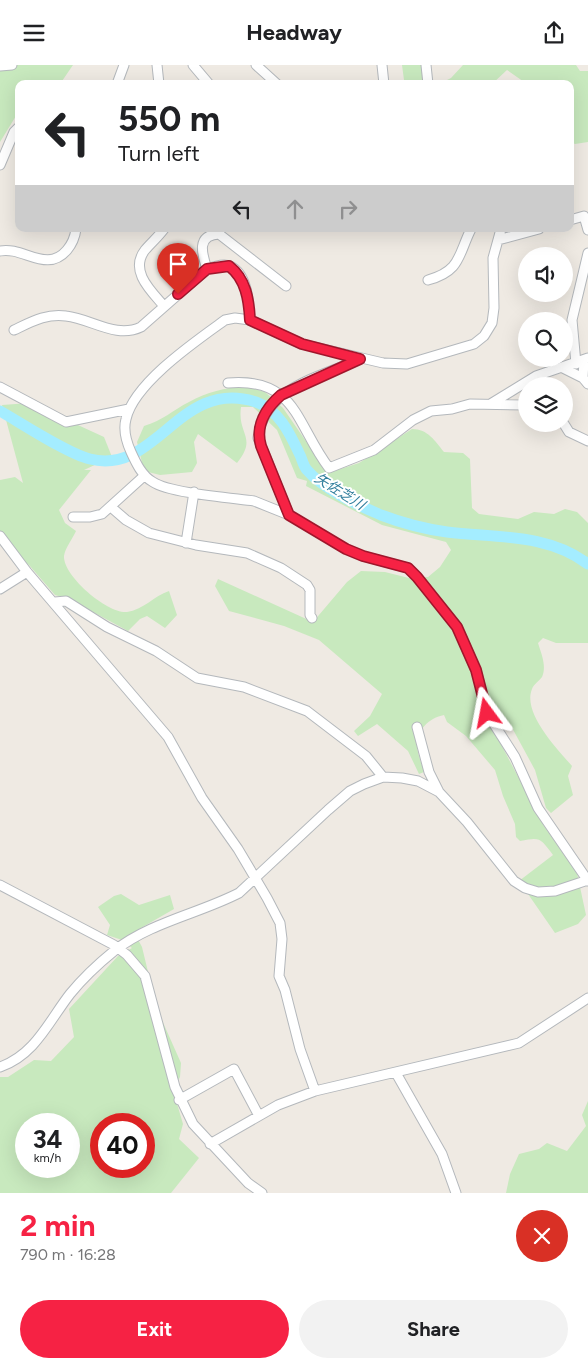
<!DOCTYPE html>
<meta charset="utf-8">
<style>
:root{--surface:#fff;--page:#f2f2f2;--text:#202124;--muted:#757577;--accent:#f62244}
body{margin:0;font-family:Figtree,"Noto Sans JP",sans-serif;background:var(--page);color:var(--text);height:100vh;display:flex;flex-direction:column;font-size:19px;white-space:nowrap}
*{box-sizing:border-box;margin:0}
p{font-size:16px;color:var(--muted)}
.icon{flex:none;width:28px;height:28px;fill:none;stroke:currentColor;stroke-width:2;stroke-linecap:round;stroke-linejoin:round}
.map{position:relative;height:1128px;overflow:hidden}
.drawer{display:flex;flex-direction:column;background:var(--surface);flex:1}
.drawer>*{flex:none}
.banner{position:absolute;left:15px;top:15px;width:559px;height:152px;border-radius:10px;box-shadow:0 5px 20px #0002;background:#fff;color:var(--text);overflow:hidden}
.tools{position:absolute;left:518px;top:182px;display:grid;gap:10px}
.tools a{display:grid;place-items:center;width:55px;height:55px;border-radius:50%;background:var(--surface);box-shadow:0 5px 20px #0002;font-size:25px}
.speed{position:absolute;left:15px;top:1048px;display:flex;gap:10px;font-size:25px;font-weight:700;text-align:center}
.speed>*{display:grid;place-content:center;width:65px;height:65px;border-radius:50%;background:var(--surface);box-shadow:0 5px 20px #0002;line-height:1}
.speed small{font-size:12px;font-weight:400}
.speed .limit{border:8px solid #d22;background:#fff;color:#111}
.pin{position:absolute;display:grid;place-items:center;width:42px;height:42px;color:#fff;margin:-51px -21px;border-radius:50% 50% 50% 0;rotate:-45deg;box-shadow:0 0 5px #0007}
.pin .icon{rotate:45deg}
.me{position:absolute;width:55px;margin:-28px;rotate:347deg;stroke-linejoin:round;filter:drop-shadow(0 0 4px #0008)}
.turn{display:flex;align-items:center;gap:18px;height:105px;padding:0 20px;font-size:22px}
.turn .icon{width:65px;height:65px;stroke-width:2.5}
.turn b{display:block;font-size:35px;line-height:42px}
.lanes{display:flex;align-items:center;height:48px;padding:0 20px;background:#0003;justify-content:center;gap:25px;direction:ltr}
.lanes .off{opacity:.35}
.round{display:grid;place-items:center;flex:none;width:52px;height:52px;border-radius:26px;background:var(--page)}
.summary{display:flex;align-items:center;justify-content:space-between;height:85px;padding:0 20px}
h1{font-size:30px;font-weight:700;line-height:38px;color:var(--accent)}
.primary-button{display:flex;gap:10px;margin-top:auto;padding:10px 20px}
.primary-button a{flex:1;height:58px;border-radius:30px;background:var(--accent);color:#fff;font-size:20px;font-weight:700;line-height:58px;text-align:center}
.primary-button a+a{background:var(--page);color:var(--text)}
header{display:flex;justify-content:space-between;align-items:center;height:65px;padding:0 20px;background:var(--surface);font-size:22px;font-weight:700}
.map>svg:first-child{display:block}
</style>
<header><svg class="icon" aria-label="menu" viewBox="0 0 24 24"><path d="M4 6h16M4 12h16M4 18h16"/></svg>Headway<svg class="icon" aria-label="share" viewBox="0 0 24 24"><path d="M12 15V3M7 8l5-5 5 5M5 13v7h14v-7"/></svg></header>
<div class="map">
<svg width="588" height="1128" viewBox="0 0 588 1128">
<rect width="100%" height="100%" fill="#efeae3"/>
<path fill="#c8e9be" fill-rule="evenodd" d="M 0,0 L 73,0 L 60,19 L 19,19 L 19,46 L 0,77 Z
M 402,0 L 423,0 L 424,19 L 391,19 L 404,15 Z
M 463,0 L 576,0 L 580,6 L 588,6 L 588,77 L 575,79 L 570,76 L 570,19 L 527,19 L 507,5 L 492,19 L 439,19 L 451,13 Z
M 245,321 L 265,327 L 283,343 L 328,408 L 359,398 L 412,364 C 428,364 435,376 444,387 L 463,388 L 470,394 L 472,443 L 479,449 L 518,454 L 534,447 L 554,449 L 565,444 L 577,447 L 588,458 L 588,578 L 556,578 L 543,573 L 538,578 C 541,588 547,601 542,612 C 539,616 533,620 532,624 C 522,648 558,685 572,701 L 568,711 L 573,730 L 551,748 L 546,743 L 535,705 L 510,659 L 500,661 L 495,668 L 544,761 L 577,808 L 586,850 L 578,859 L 555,868 L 519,816 L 553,790 C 540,773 541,772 520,776 L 516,772 L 515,759 L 503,731 L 495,705 L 466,671 L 447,657 L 444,650 C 429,653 417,665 417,680 C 417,688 422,699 424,707 L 419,709 L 408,686 L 377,659 L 358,671 L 354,666 L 370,651 L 382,629 L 319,575 L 284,561 L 229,546 L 215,521 L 218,514 L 313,557 L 347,517 L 361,506 L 385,507 L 409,513 L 428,512 L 440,502 L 451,485 L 446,477 L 382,460 L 306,421 L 307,416 L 297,413 L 277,365 L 253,342 L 241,342 C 237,370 258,372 237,398 L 198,369 L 194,377 L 197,398 L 192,407 L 160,410 L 144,406 L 137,377 L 144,361 C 162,356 173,345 189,337 C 207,327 225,323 245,321 Z
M 30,338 L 104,372 L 112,392 L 84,405 L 91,405 L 59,445 L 65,458 L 76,466 C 73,473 65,483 64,491 C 63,511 108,549 127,547 C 143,545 154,531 169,526 L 177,550 L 165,563 L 147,551 L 140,554 L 128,566 L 69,534 L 55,530 L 29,500 L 0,479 L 0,415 L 15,412 L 23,418 L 2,340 Z
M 121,829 L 139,840 L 170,830 L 174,844 L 134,867 L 142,882 L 157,944 L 181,998 L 180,1012 L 173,1025 L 183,1059 L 179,1074 L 199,1093 L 171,1128 L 0,1128 L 0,1012 L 8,1012 L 34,995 L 51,996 L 74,972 L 69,944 L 118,891 L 132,883 L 122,875 L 107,870 L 110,860 L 98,842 L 114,831 ZM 26,1059 L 69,1059 L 69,1101 L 26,1101 ZM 101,1059 L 144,1059 L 144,1101 L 101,1101 Z
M 588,1036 L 588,1128 L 506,1128 L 510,1109 L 519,1089 L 539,1084 L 547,1078 L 567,1086 L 586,1061 L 582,1050 Z"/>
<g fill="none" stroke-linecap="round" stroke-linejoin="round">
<path stroke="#a4edff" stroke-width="11" d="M 0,346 C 21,358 68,389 90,394 C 157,411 179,312 256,337 C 279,345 290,369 299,388 C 302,393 303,401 307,405 C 322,423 359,441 381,450 C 402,458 425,464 447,467 C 496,473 547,468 588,499"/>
<g stroke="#b4b8bc" stroke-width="11">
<path id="minor" d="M 157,0 L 159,19
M 193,0 L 209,19
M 256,0 L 277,19
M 382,0 L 384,19
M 426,0 L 428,19
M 0,1 L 12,0
M 117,19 L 124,0
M 0,100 L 14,67 L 19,62
M 570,155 L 584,151 L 588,165
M 501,164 L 493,193 L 494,243 L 492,258 L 484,271 L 474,279 L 407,299 L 383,298 L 302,279 L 250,255 L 235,253 L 225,255 C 196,276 134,318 126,354 C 123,365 126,376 131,387 C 136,398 142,411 153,417 C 169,428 232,433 254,436 L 289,450 L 346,484 L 363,491 L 408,503 L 417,512 L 457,562 L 476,605 L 487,648 L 515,692 L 538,743 L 588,816
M 498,175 L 539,164
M 0,186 C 23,181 47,209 67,185 C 72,179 75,172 76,164
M 207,204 C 202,189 196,170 219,169 L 286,221
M 428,215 C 461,206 458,190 471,164
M 164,241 C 151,226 129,206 145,185 C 151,178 158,172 164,164
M 14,265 C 31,257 47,248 66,251 C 92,254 116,274 141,262 L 207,204 C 214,202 223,198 230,201 C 248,209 249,239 250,255
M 584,296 L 583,313 L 588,319
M 576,299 L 572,255 L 588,188
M 563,303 L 583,313
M 228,318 C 297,312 296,360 329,403 L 374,385 L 413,355 L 431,346 L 452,344 L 470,339 L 526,340
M 0,322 L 66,357 L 129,344
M 492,338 L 536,311 L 588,293
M 564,359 L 569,367 L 588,376
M 111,442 L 126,455 L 149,468 L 196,480 L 247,488 L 281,503 L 307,520 L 310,525 L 310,550 L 312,553
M 289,450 L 258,373 C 264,322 321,312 360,294
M 73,452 L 90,452 L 102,449 L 144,411
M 0,471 L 27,507 L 168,672 L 202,733 L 238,784 L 267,833 L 280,858 L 282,874 L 279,911 L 285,925 L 300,984 L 315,1026
M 186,478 L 194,427
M 0,524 L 27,507
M 55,537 L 66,536 L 107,562 L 156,586 L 197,613 L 244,622 L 307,646 L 366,691 L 383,712
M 417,662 L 429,707 L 439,727 L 467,757 L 514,816 L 525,823 L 538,827 L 555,826 L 588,815
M 0,820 L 114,880 L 127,890 L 145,911 L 175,1022 L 193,1059 L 248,1118 L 262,1128
M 0,1002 C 35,990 49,956 70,929 C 83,913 98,899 114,886 C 151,857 198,849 239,828 L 328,745 L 350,726 L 364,719 L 383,712 L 402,713 L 418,716 L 439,727
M 396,1008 L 442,1089 L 456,1128
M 179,1035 L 234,1004 L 259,1051
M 210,1079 L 278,1040 L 315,1026 L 519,978 L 588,933"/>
</g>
<use href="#minor" stroke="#fff" stroke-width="9"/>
</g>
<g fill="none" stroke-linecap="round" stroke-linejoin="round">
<g stroke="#a0162c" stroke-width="12">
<path id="route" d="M 178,229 L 207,204 L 229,201 C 246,214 249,235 250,255 L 302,279 L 360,294 L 281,330 C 266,343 255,361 261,381 L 289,450 L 346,484 L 363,491 L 408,503 L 417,512 L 457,562 L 476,605 L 487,648"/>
</g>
<use href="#route" stroke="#f62244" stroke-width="9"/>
</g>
<g text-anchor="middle" stroke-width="4" stroke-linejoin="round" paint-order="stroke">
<g font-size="14" font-style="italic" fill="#327f9d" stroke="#fff">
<text transform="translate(340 426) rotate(32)" y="5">矢佐芝川</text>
</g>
</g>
</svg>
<div class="tools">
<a><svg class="icon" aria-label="sound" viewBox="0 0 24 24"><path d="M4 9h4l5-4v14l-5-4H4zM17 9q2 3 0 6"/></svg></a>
<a><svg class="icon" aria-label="search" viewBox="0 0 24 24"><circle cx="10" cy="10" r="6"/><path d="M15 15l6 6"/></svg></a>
<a><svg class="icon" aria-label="layers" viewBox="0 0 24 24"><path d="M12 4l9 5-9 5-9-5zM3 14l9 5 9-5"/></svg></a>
</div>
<div class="speed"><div>34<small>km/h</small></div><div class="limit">40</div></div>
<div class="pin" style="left:178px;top:229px;background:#d93025"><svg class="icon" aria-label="arrive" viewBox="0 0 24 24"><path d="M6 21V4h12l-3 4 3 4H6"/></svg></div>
<svg class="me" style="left:487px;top:648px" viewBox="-20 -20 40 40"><path d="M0-17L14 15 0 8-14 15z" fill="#f62244" stroke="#fff" stroke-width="4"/></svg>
<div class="banner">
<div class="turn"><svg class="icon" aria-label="left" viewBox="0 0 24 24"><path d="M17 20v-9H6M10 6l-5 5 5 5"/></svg><div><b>550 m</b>Turn left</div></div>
<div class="lanes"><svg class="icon" aria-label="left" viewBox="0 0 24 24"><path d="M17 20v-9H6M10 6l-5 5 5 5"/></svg><svg class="icon off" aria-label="ahead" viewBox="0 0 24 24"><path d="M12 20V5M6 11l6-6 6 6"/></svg><svg class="icon off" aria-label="right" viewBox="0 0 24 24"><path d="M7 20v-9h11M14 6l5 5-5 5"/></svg></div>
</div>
</div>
<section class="drawer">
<div class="summary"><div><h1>2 min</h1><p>790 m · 16:28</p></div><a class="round" style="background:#d93025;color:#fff"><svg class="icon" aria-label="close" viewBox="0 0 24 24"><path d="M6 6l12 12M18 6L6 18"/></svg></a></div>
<div class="primary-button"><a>Exit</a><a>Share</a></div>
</section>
